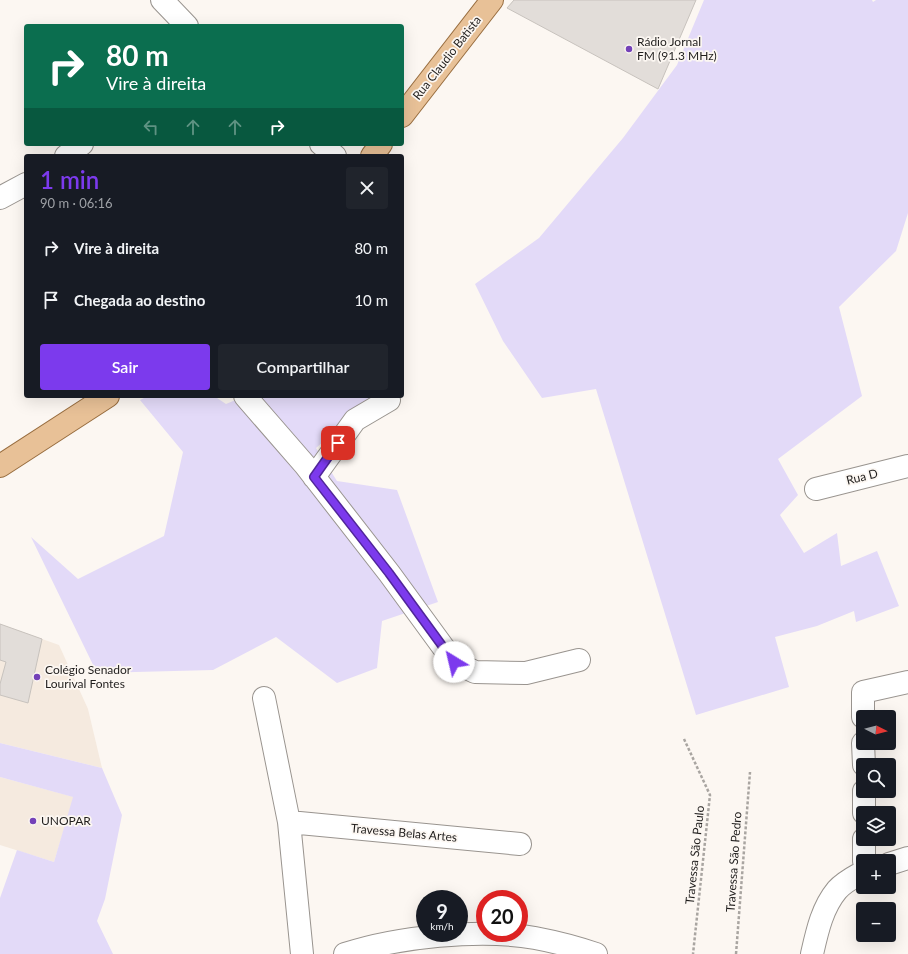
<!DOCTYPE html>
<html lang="pt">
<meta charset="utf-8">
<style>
:root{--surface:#171b24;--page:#20242c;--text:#f1f3f6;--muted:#9ea1a6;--accent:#7c3aed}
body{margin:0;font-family:Lato,sans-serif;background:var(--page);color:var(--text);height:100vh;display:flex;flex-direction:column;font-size:15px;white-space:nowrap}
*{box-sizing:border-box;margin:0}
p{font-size:13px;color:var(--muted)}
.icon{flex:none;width:22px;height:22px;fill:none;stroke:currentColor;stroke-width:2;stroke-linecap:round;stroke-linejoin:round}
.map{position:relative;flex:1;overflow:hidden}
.side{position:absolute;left:24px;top:154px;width:380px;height:244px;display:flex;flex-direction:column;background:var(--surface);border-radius:4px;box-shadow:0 4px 16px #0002}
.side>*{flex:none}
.hud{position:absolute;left:24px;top:24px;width:380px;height:122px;border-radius:4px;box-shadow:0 4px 16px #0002;background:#0b6e4f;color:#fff;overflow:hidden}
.needle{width:26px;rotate:96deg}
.tools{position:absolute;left:856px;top:710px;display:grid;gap:8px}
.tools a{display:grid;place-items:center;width:40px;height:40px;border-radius:4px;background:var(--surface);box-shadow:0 4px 16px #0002;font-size:20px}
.speed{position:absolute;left:416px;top:890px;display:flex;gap:8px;font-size:20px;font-weight:700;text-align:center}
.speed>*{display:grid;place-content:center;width:52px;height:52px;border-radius:50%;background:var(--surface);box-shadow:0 4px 16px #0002;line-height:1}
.speed small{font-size:10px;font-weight:400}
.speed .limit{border:6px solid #d22;background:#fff;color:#111}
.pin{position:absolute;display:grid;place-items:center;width:34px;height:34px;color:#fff;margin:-17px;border-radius:8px;box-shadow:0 2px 6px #0006}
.me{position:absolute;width:44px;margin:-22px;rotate:324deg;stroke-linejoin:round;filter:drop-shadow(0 0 3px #0008)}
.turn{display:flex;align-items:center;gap:14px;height:84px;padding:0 16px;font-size:18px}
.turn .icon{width:52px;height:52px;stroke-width:2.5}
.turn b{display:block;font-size:28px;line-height:34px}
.lanes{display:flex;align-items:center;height:38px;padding:0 16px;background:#0003;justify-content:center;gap:20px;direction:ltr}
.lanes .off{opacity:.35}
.round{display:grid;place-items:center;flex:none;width:42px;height:42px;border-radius:4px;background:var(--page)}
.summary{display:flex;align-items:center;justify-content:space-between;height:68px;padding:0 16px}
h1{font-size:24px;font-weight:600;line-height:30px;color:var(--accent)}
.button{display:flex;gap:8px;margin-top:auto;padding:8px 16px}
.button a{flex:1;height:46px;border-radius:4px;background:var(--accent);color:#fff;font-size:16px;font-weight:600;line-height:46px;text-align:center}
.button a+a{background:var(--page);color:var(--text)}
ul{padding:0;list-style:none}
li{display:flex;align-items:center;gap:12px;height:52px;padding:0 16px}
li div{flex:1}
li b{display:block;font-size:15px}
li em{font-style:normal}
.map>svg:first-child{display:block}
</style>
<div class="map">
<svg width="908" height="954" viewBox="0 0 908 954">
<rect width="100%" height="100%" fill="#fcf7f2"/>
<path fill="#f5eadf" d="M 0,624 L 59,645 L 88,709 L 102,768 L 0,743 Z
M 0,777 L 74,797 L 54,862 L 0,845 Z"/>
<path fill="#e3daf8" d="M 704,0 L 872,0 L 873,2 L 876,0 L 908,0 L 908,213 L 896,251 L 839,307 L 862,396 L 778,459 L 798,495 L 780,515 L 804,553 L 837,533 L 841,566 L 877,551 L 899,606 L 856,622 L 854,611 L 817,626 L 775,637 L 789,687 L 696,715 L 596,389 L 542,398 L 503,341 L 475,284 L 539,238 L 623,138 L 677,65 Z
M 148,396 L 214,396 L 226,404 L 245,396 L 376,396 L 316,448 L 337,481 L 397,490 L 438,602 L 382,621 L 377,668 L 337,683 L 276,637 L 213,670 L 97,673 L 31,537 L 78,579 L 164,536 L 183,452 L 140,400 Z
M 0,743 L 102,768 L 122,815 L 105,899 L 97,921 L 113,954 L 0,954 L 0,898 L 17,850 L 54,862 L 73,797 L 0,777 Z"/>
<path fill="#e2ddd9" stroke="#c7c2bd" d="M 514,0 L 696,0 L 658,89 L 507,8 Z
M 0,624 L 42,639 L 28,703 L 0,695 L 0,684 L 6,662 L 0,660 Z"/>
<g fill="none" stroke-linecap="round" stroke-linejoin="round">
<g stroke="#99948f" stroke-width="24">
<path id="minor" d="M 162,0 L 187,26
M 321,144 L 335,156
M 66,156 L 82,144
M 0,198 L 26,184
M 245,396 L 305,465 L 389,573 L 454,662 L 475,672 L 526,673 L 579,660
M 314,477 L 355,420 L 389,400
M 816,489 L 908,466
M 264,698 L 289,822 L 302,954
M 863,717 L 863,692 L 908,682
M 863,743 L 864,765
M 864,791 L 864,813
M 289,822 L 520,844
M 864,839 L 864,861
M 889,864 L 908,858
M 345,954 C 397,937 480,928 535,938 C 556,942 576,947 596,954
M 812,954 C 817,932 822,908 837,890 C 844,882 854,877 863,872"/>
</g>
<g stroke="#986d3f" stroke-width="24">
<path id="major" d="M 402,116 L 492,0
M 372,156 L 381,144
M 0,466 L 108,396"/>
</g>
<path stroke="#a9a5a1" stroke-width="2.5" stroke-dasharray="3 2" stroke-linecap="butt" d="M 684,739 L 710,795 L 693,954
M 736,954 L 750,772"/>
<use href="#minor" stroke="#fff" stroke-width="22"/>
<use href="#major" stroke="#e8c197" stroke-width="22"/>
</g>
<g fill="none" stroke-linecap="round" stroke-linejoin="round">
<g stroke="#51269a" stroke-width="10">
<path id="route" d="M 338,443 L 314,477 L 389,573 L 454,662"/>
</g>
<use href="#route" stroke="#7c3aed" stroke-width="7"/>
</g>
<g fill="#7441b8" stroke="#fcf7f2" stroke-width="1.5">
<circle cx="629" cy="49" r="4"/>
<circle cx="37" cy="677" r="4"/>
<circle cx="33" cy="821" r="4"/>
</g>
<g text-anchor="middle" stroke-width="3.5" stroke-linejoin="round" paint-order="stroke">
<g font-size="12" fill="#201e1d" stroke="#fcf7f2" text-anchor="start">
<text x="637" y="46">Rádio Jornal<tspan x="637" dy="14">FM (91.3 MHz)</tspan></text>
<text x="45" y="674">Colégio Senador<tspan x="45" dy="14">Lourival Fontes</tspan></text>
<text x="41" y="825">UNOPAR</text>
</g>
<g font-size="12" fill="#201e1d" stroke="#fcf7f2">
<text transform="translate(447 58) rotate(-52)" y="4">Rua Claudio Batista</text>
<text transform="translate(862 477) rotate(-14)" y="4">Rua D</text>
<text transform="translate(404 833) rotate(5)" y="4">Travessa Belas Artes</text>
<text transform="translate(695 855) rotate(-84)" y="4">Travessa São Paulo</text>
<text transform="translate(734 862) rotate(-86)" y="4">Travessa São Pedro</text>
</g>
</g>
</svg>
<div class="tools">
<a><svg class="needle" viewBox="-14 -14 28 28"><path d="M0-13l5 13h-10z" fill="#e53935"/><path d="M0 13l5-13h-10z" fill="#9ea1a6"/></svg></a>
<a><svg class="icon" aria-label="search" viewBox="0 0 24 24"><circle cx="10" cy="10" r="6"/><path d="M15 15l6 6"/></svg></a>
<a><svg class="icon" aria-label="layers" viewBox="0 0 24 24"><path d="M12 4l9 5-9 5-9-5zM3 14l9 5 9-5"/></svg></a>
<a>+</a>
<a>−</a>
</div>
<div class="speed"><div>9<small>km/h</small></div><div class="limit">20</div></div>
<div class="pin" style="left:338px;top:443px;background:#d93025"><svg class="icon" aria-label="arrive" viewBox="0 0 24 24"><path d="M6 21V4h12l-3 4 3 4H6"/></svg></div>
<svg class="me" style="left:454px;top:662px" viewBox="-20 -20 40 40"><circle r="19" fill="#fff"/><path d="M0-13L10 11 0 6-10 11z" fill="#7c3aed"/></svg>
<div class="hud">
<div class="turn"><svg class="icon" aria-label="right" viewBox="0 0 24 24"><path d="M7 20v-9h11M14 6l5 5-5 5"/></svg><div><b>80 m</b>Vire à direita</div></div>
<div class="lanes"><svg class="icon off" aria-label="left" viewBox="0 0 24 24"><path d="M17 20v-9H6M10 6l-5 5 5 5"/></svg><svg class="icon off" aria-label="ahead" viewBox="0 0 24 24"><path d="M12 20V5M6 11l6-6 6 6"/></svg><svg class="icon off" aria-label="ahead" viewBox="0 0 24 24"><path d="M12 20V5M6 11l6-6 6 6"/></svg><svg class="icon" aria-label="right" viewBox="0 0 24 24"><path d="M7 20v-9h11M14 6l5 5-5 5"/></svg></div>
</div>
<section class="side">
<div class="summary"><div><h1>1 min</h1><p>90 m · 06:16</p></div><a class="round"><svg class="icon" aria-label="close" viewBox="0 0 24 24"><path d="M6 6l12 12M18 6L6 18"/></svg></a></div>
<ul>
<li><svg class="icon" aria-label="right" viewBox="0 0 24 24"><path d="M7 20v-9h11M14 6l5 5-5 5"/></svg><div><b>Vire à direita</b></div><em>80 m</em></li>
<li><svg class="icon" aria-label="arrive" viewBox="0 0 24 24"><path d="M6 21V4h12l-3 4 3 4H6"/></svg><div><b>Chegada ao destino</b></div><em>10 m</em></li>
</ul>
<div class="button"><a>Sair</a><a>Compartilhar</a></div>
</section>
</div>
